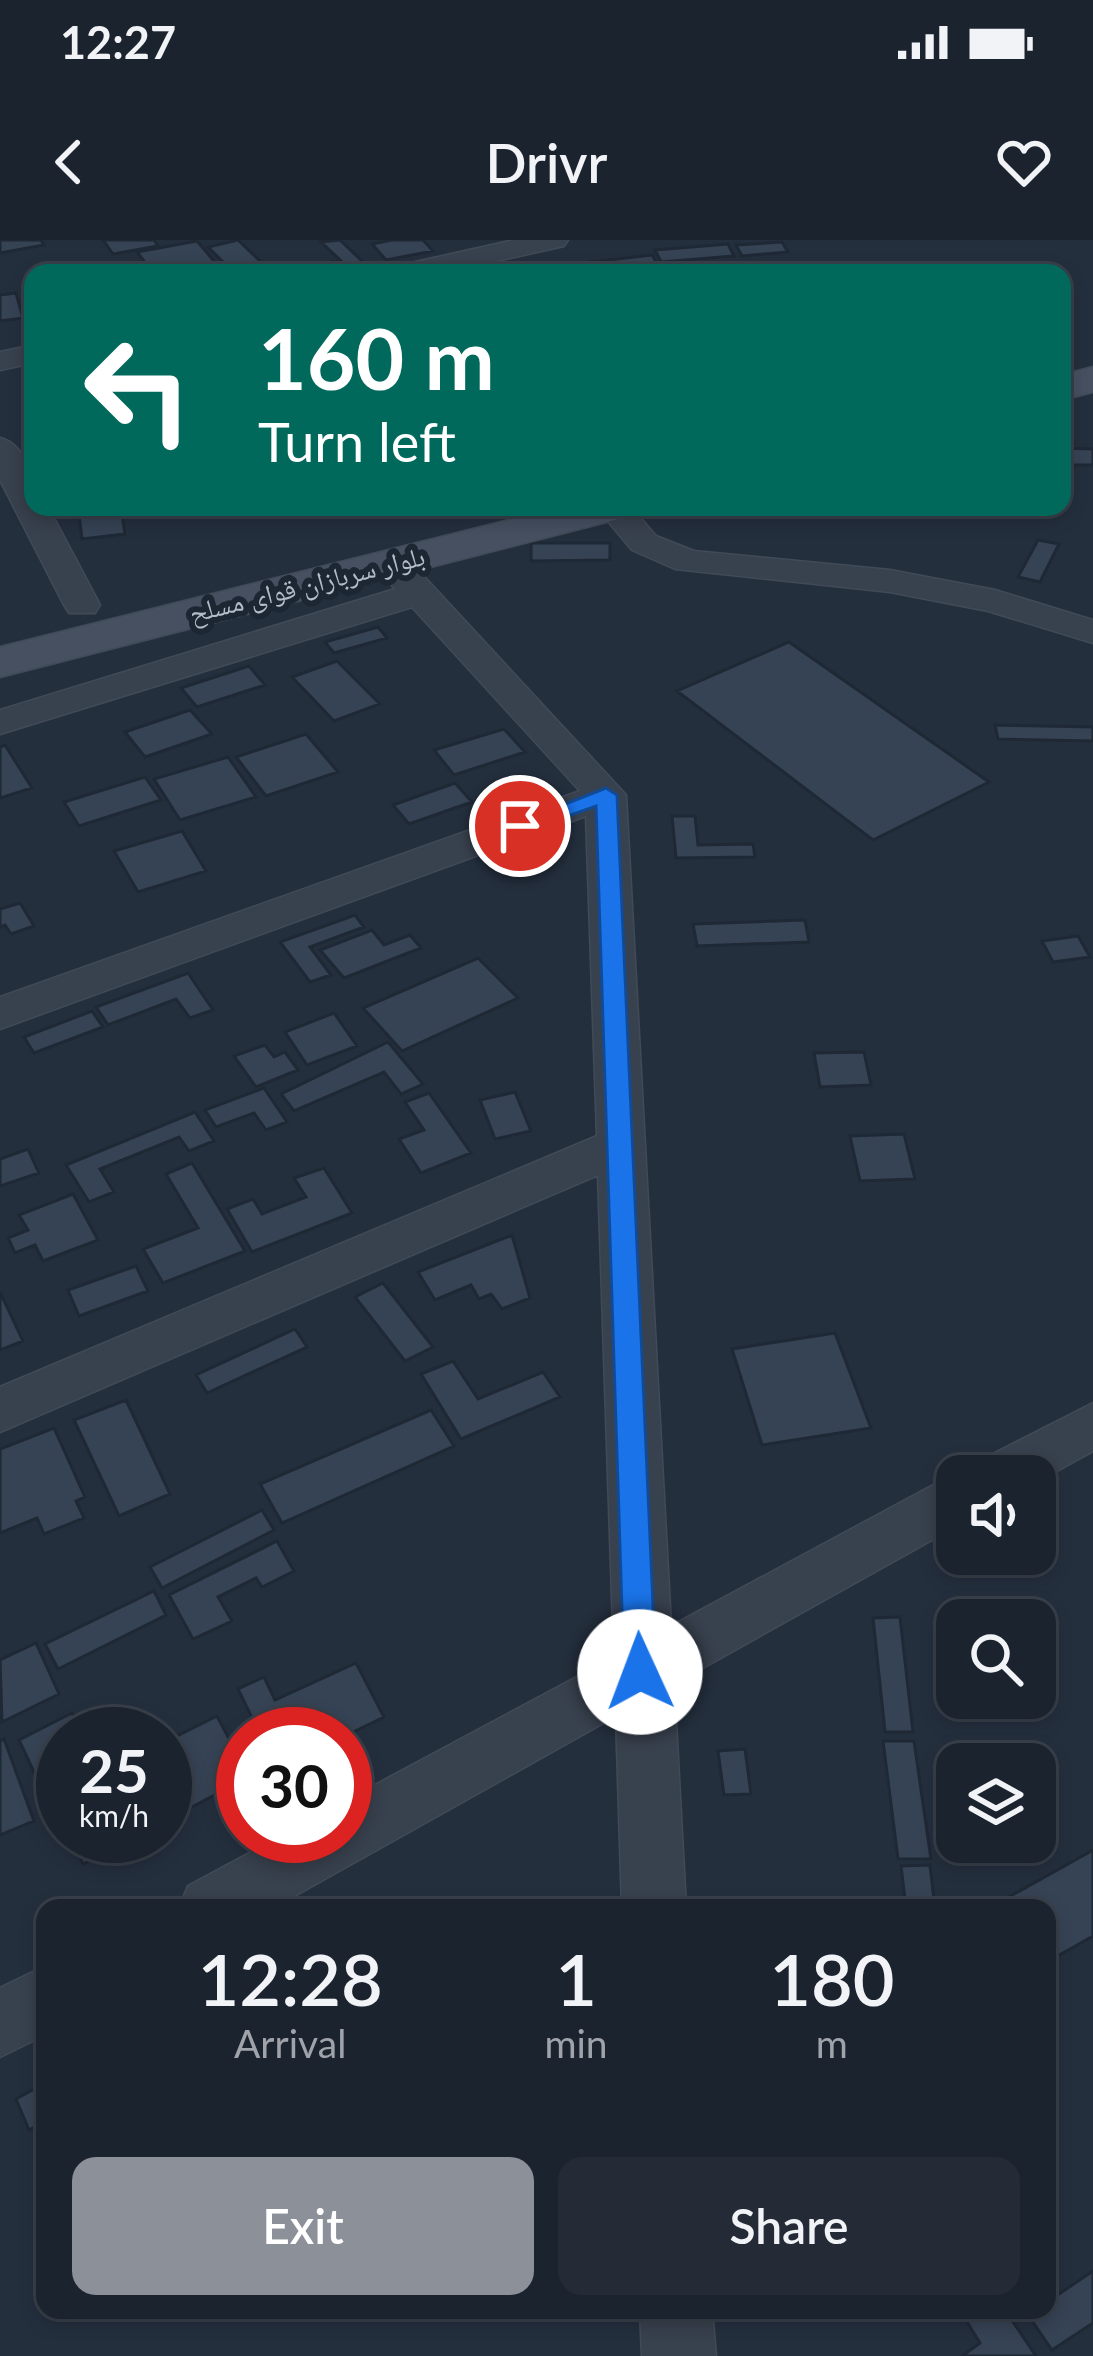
<!DOCTYPE html>
<meta charset="utf-8">
<style>
:root{--surface:#1b232e;--page:#242b36;--text:#f1f3f6;--muted:#a0a4aa;--line:#39404a;--accent:#8c9099}
body{margin:0;font-family:Lato,"Noto Naskh Arabic",sans-serif;background:var(--page);color:var(--text);height:100vh;display:flex;flex-direction:column;font-size:45px;white-space:nowrap}
*{box-sizing:border-box;margin:0}
p{font-size:39px;color:var(--muted)}
.icon{flex:none;width:66px;height:66px;fill:none;stroke:currentColor;stroke-width:2;stroke-linecap:round;stroke-linejoin:round}
.map{position:relative;flex:1;overflow:hidden}
.drawer{position:absolute;left:36px;top:1659px;width:1020px;height:420px;display:flex;flex-direction:column;background:var(--surface);border-radius:24px;box-shadow:0 6px 18px #0003,0 0 0 3px var(--line)}
.drawer>*{flex:none}
.guide{position:absolute;left:24px;top:24px;width:1047px;height:252px;border-radius:24px;box-shadow:0 6px 18px #0003,0 0 0 3px var(--line);background:#00695c;color:#fff;overflow:hidden}
.tools{position:absolute;left:936px;top:1215px;display:grid;gap:24px}
.tools a{display:grid;place-items:center;width:120px;height:120px;border-radius:24px;background:var(--surface);box-shadow:0 6px 18px #0003,0 0 0 3px var(--line);font-size:60px}
.speed{position:absolute;left:36px;top:1467px;display:flex;gap:24px;font-size:60px;font-weight:700;text-align:center}
.speed>*{display:grid;place-content:center;width:156px;height:156px;border-radius:50%;background:var(--surface);box-shadow:0 6px 18px #0003,0 0 0 3px var(--line);line-height:1}
.speed small{font-size:30px;font-weight:400}
.speed .limit{border:18px solid #d22;background:#fff;color:#111}
.pin{position:absolute;display:grid;place-items:center;width:102px;height:102px;color:#fff;margin:-51px;border:6px solid #fff;border-radius:50%;box-shadow:0 3px 12px #0007}
.me{position:absolute;width:132px;margin:-66px;rotate:358deg;stroke-linejoin:round;filter:drop-shadow(0 0 9px #0008)}
.turn{display:flex;align-items:center;gap:42px;height:252px;padding:0 36px;font-size:54px}
.turn .icon{width:156px;height:156px;stroke-width:2.5}
.turn b{display:block;font-size:84px;line-height:102px}
.eta{display:flex;justify-content:space-evenly;align-items:center;height:204px;text-align:center}
.eta b{font-size:72px;font-weight:600;line-height:84px}
.primary-button{display:flex;gap:24px;margin-top:auto;padding:24px 36px}
.primary-button a{flex:1;height:138px;border-radius:24px;background:var(--accent);color:#fff;font-size:48px;font-weight:600;line-height:138px;text-align:center}
.primary-button a+a{background:var(--page);color:var(--text)}
.status{display:flex;justify-content:space-between;align-items:center;height:84px;padding:0 60px;background:var(--surface);direction:ltr}
.status svg{height:33px;fill:currentColor}
header{display:flex;justify-content:space-between;align-items:center;height:156px;padding:0 36px;background:var(--surface);font-size:54px;font-weight:600}
.map>svg:first-child{display:block}
</style>
<div class="status"><b>12:27</b><svg viewBox="0 0 49 12"><path d="M0 12V9h3v3zM5 12V6h3v6zM10 12V3h3v9zM15 12V0h3v12zM26 1h20v11H26zM47 4h2v5h-2z"/></svg></div>
<header><svg class="icon" aria-label="back" viewBox="0 0 24 24"><path d="M15 5l-7 7 7 7"/></svg>Drivr<svg class="icon" aria-label="heart" viewBox="0 0 24 24"><path d="M12 20l-8-8c-3-5 5-10 8-4 3-6 11-1 8 4z"/></svg></header>
<div class="map">
<svg width="1093" height="2116" viewBox="0 0 1093 2116">
<rect width="100%" height="100%" fill="#242f3e"/>
<path fill="#364354" stroke="#1f2835" stroke-width="3" d="M 0,0 L 41,0 L 44,5 L 0,13 Z
M 103,0 L 154,0 L 158,6 L 113,14 Z
M 238,0 L 261,22 L 230,29 L 208,7 Z
M 340,0 L 365,24 L 330,32 L 322,24 L 340,20 L 321,2 Z
M 392,0 L 423,0 L 433,11 L 386,20 L 372,4 Z
M 197,1 L 219,27 L 153,33 L 137,12 Z
M 782,2 L 788,12 L 742,16 L 736,5 Z
M 728,4 L 734,16 L 661,22 L 655,10 Z
M 652,15 L 657,23 L 587,31 L 582,23 Z
M 16,53 L 23,78 L 0,81 L 0,55 Z
M 1062,208 L 1093,209 L 1093,225 L 1062,225 Z
M 78,267 L 121,267 L 125,294 L 82,299 Z
M 1038,300 L 1059,304 L 1040,342 L 1018,337 Z
M 531,303 L 610,303 L 610,320 L 531,321 Z
M 378,387 L 387,398 L 334,413 L 325,402 Z
M 789,402 L 989,542 L 873,600 L 677,451 Z
M 337,421 L 380,464 L 334,481 L 292,437 Z
M 249,426 L 265,445 L 197,467 L 181,448 Z
M 190,470 L 212,494 L 145,517 L 125,492 Z
M 995,485 L 1093,487 L 1093,501 L 998,499 Z
M 504,489 L 525,512 L 454,535 L 434,510 Z
M 306,494 L 338,532 L 266,556 L 236,517 Z
M 5,505 L 32,548 L 0,558 L 0,507 Z
M 228,517 L 256,557 L 180,580 L 154,539 Z
M 145,537 L 161,560 L 79,586 L 64,562 Z
M 455,543 L 472,562 L 409,584 L 393,565 Z
M 672,576 L 695,576 L 698,605 L 753,604 L 755,617 L 676,618 Z
M 182,591 L 206,631 L 138,652 L 114,611 Z
M 20,663 L 34,686 L 11,694 L 5,685 L 0,687 L 0,669 Z
M 355,675 L 364,687 L 310,707 L 331,735 L 310,742 L 280,702 Z
M 805,680 L 809,702 L 697,706 L 693,684 Z
M 372,690 L 384,705 L 410,695 L 421,708 L 344,738 L 320,710 Z
M 1078,696 L 1090,717 L 1053,722 L 1042,701 Z
M 478,718 L 518,758 L 402,811 L 363,768 Z
M 188,733 L 213,770 L 190,778 L 176,759 L 108,785 L 96,767 Z
M 92,771 L 103,787 L 34,813 L 24,797 Z
M 334,773 L 357,806 L 307,825 L 285,792 Z
M 388,802 L 423,844 L 401,854 L 384,832 L 294,871 L 281,854 Z
M 265,805 L 274,817 L 285,812 L 298,830 L 256,847 L 234,816 Z
M 864,812 L 871,845 L 820,847 L 814,813 Z
M 264,848 L 287,882 L 266,890 L 254,873 L 216,887 L 205,870 Z
M 515,852 L 531,891 L 495,899 L 480,860 Z
M 429,853 L 471,913 L 421,933 L 399,899 L 424,890 L 405,862 Z
M 195,872 L 214,901 L 189,911 L 179,897 L 100,929 L 114,952 L 89,962 L 66,925 Z
M 904,894 L 915,939 L 860,941 L 850,896 Z
M 28,909 L 39,933 L 0,946 L 0,919 Z
M 192,923 L 245,1011 L 163,1043 L 143,1009 L 198,988 L 166,934 Z
M 324,928 L 352,973 L 252,1012 L 227,969 L 253,959 L 262,974 L 306,957 L 294,938 Z
M 73,954 L 98,1000 L 43,1021 L 35,1005 L 15,1013 L 8,998 L 28,990 L 19,975 Z
M 512,995 L 530,1058 L 502,1069 L 491,1054 L 479,1059 L 471,1045 L 435,1060 L 418,1032 Z
M 136,1026 L 148,1051 L 79,1076 L 68,1050 Z
M 383,1043 L 433,1107 L 405,1121 L 355,1057 Z
M 0,1052 L 23,1101 L 0,1110 Z
M 295,1089 L 307,1107 L 207,1153 L 196,1135 Z
M 835,1093 L 871,1188 L 762,1205 L 732,1109 Z
M 453,1121 L 478,1159 L 543,1132 L 560,1157 L 461,1199 L 421,1134 Z
M 126,1160 L 170,1254 L 119,1276 L 74,1180 Z
M 431,1170 L 454,1206 L 282,1283 L 260,1244 Z
M 54,1188 L 85,1257 L 76,1261 L 84,1278 L 44,1294 L 37,1278 L 0,1293 L 0,1209 Z
M 262,1270 L 274,1290 L 162,1348 L 150,1327 Z
M 277,1301 L 294,1331 L 262,1347 L 256,1338 L 218,1357 L 232,1381 L 193,1399 L 169,1355 Z
M 154,1351 L 166,1375 L 58,1429 L 45,1404 Z
M 900,1377 L 913,1492 L 885,1492 L 873,1378 Z
M 36,1403 L 59,1454 L 2,1482 L 0,1420 Z
M 356,1423 L 384,1477 L 345,1496 L 260,1494 L 238,1449 L 264,1437 L 275,1460 Z
M 72,1473 L 82,1494 L 63,1494 L 63,1554 L 48,1562 L 19,1500 Z
M 217,1476 L 243,1525 L 243,1540 L 169,1579 L 165,1502 Z
M 4,1499 L 34,1581 L 0,1595 L 0,1501 Z
M 883,1501 L 914,1501 L 931,1619 L 898,1619 Z
M 745,1509 L 751,1554 L 724,1555 L 718,1511 Z
M 71,1596 L 140,1596 L 83,1624 Z
M 1093,1610 L 1093,1696 L 1047,1722 L 1047,1668 L 989,1668 Z
M 930,1625 L 935,1668 L 906,1668 L 901,1626 Z
M 45,1843 L 45,1881 L 29,1890 L 16,1859 Z
M 1093,2031 L 1093,2083 L 1052,2110 L 1028,2075 L 1047,2070 L 1047,2062 Z
M 974,2070 L 1005,2070 L 1036,2116 L 962,2116 L 980,2103 L 964,2077 Z"/>
<g fill="none" stroke-linecap="round" stroke-linejoin="round">
<g stroke="#414a57" stroke-width="3">
<path id="street" d="M 514,0 L 568,0 L 564,6 L 443,33 L 388,33 L 393,27 Z
M 33,105 L 33,123 L 0,130 L 0,112 Z
M 0,198 C 28,205 33,242 33,267 L 48,267 L 100,365 L 95,373 L 69,373 L 64,365 L 0,240 Z
M 596,267 L 631,267 L 656,296 L 694,311 L 890,330 L 995,350 L 1093,380 L 1093,403 L 988,371 L 890,352 L 675,329 L 632,310 Z
M 392,313 L 405,316 L 626,555 L 671,1386 L 937,1243 L 957,1236 L 958,1236 L 957,1286 L 674,1444 L 686,1668 L 622,1668 L 616,1476 L 273,1668 L 179,1668 L 188,1646 L 281,1596 L 345,1596 L 345,1561 L 614,1417 L 598,935 L 0,1192 L 0,1147 L 597,896 L 586,576 L 0,789 L 0,757 L 580,551 L 412,367 L 0,494 L 0,470 L 395,349 L 374,324 L 379,316 Z
M 1093,1163 L 1093,1211 L 1035,1243 L 1035,1236 L 973,1236 L 981,1220 Z
M 45,1726 L 45,1795 L 0,1817 L 0,1748 Z
M 640,2070 L 712,2070 L 716,2116 L 642,2116 Z"/>
</g>
<g stroke="#414a57" stroke-width="3">
<path id="secondary" d="M 1093,127 L 1093,152 L 1062,160 L 1062,135 Z
M 561,267 L 636,267 L 630,276 L 0,437 L 0,407 Z"/>
</g>
<use href="#street" fill="#38414e" fill-rule="evenodd"/>
<use href="#secondary" fill="#465061" fill-rule="evenodd"/>
</g>
<path fill="#1a73e8" stroke="#114b97" stroke-width="3" d="M 606,548 L 617,555 L 656,1432 L 651,1442 L 640,1446 L 629,1442 L 624,1432 L 596,566 L 520,593 L 509,586 Z"/>
<g text-anchor="middle" stroke-width="12" stroke-linejoin="round" paint-order="stroke">
<g font-size="27" fill="#b4bcc9" stroke="#1d2633">
<text transform="translate(307 345) rotate(-14)" y="9">بلوار سربازان قوای مسلح</text>
</g>
</g>
</svg>
<div class="tools">
<a><svg class="icon" aria-label="sound" viewBox="0 0 24 24"><path d="M4 9h4l5-4v14l-5-4H4zM17 9q2 3 0 6"/></svg></a>
<a><svg class="icon" aria-label="search" viewBox="0 0 24 24"><circle cx="10" cy="10" r="6"/><path d="M15 15l6 6"/></svg></a>
<a><svg class="icon" aria-label="layers" viewBox="0 0 24 24"><path d="M12 4l9 5-9 5-9-5zM3 14l9 5 9-5"/></svg></a>
</div>
<div class="speed"><div>25<small>km/h</small></div><div class="limit">30</div></div>
<div class="pin" style="left:520px;top:586px;background:#d93025"><svg class="icon" aria-label="arrive" viewBox="0 0 24 24"><path d="M6 21V4h12l-3 4 3 4H6"/></svg></div>
<svg class="me" style="left:640px;top:1432px" viewBox="-20 -20 40 40"><circle r="19" fill="#fff"/><path d="M0-13L10 11 0 6-10 11z" fill="#1a73e8"/></svg>
<div class="guide">
<div class="turn"><svg class="icon" aria-label="left" viewBox="0 0 24 24"><path d="M17 20v-9H6M10 6l-5 5 5 5"/></svg><div><b>160 m</b>Turn left</div></div>
</div>
<section class="drawer">
<div class="eta">
<div><b>12:28</b><p>Arrival</p></div>
<div><b>1</b><p>min</p></div>
<div><b>180</b><p>m</p></div>
</div>
<div class="primary-button"><a>Exit</a><a>Share</a></div>
</section>
</div>
